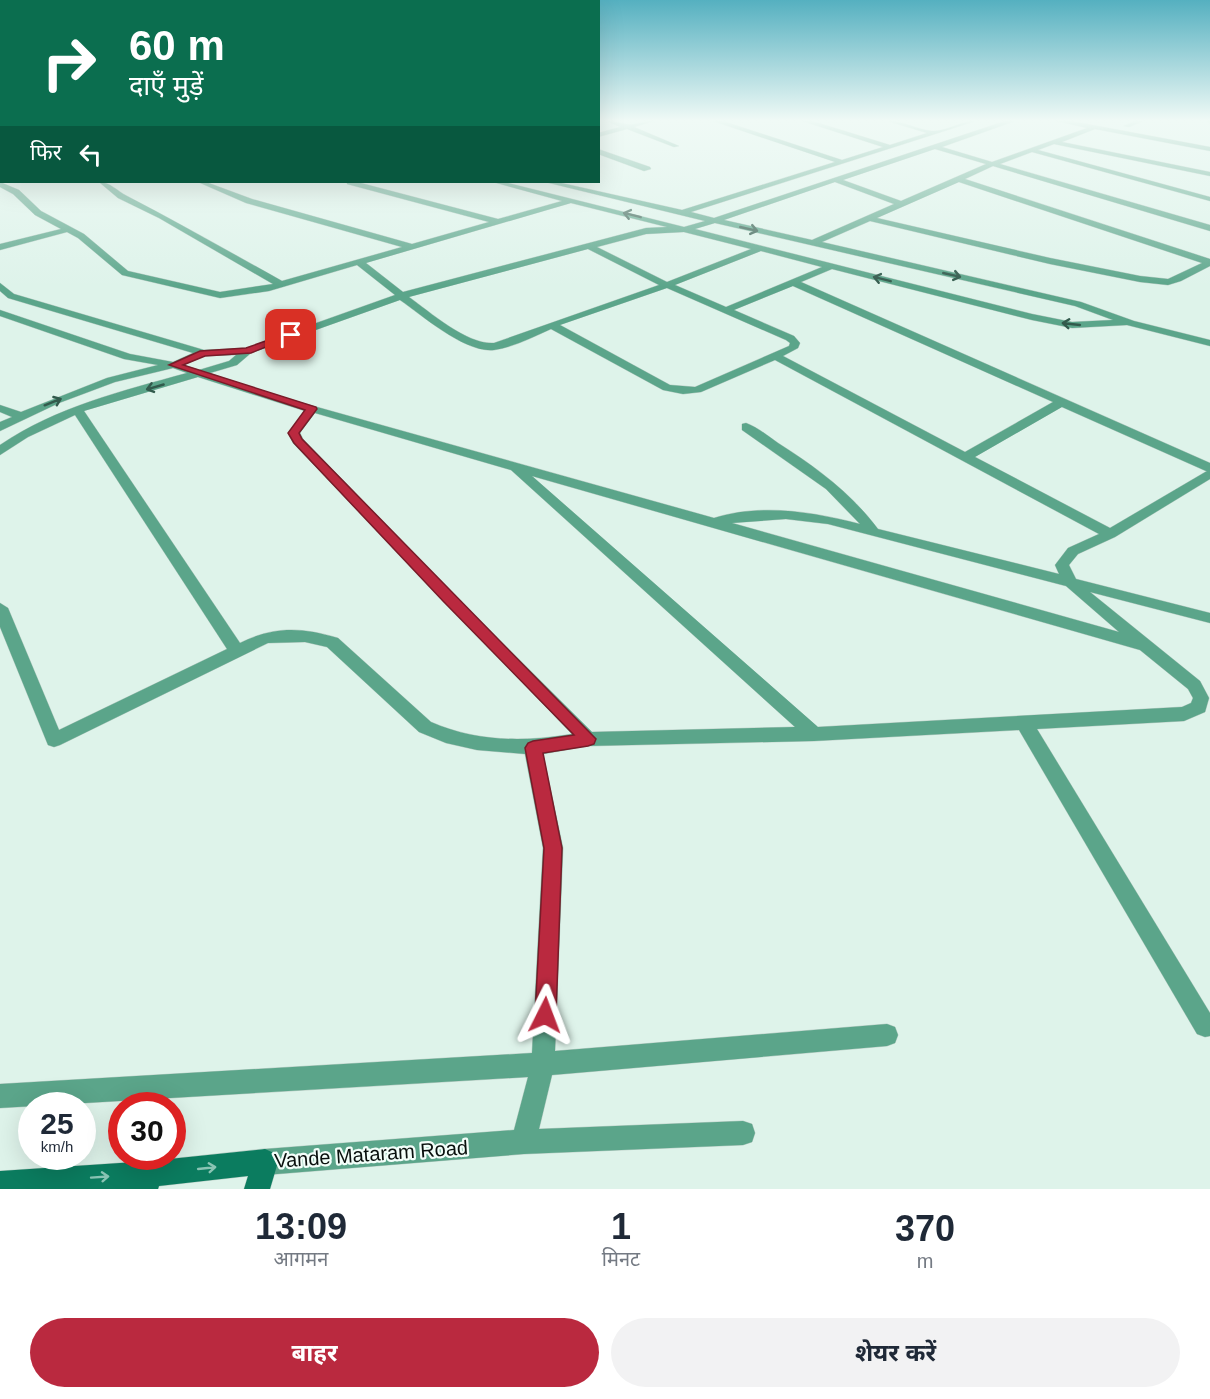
<!DOCTYPE html>
<html lang="hi">
<meta charset="utf-8">
<style>
:root{--surface:#fff;--page:#f2f2f3;--text:#1f2937;--muted:#747a83;--accent:#ba293f}
body{margin:0;font-family:Arial,"Noto Sans Devanagari",sans-serif;background:var(--page);color:var(--text);height:100vh;display:flex;flex-direction:column;font-size:22px;white-space:nowrap}
*{box-sizing:border-box;margin:0}
p{font-size:20px;color:var(--muted)}
.icon{flex:none;width:33px;height:33px;fill:none;stroke:currentColor;stroke-width:2;stroke-linecap:round;stroke-linejoin:round}
.map{position:relative;height:1189px;overflow:hidden}
.drawer{display:flex;flex-direction:column;background:var(--surface);flex:1}
.drawer>*{flex:none}
.top-card{position:absolute;left:0px;top:0px;width:600px;height:183px;box-shadow:0 6px 24px #0002;background:#0b6e4f;color:#fff;overflow:hidden}
.speed{position:absolute;left:18px;top:1092px;display:flex;gap:12px;font-size:30px;font-weight:700;text-align:center}
.speed>*{display:grid;place-content:center;width:78px;height:78px;border-radius:50%;background:var(--surface);box-shadow:0 6px 24px #0002;line-height:1}
.speed small{font-size:15px;font-weight:400}
.speed .limit{border:9px solid #d22;background:#fff;color:#111}
.pin{position:absolute;display:grid;place-items:center;width:51px;height:51px;color:#fff;margin:-26px;border-radius:12px;box-shadow:0 3px 9px #0006}
.me{position:absolute;width:66px;margin:-33px;rotate:3deg;stroke-linejoin:round;filter:drop-shadow(0 0 4px #0008)}
.turn{display:flex;align-items:center;gap:21px;height:126px;padding:0 30px;font-size:27px}
.turn .icon{width:78px;height:78px;stroke-width:2.5}
.turn b{display:block;font-size:42px;line-height:51px}
.then{display:flex;align-items:center;height:57px;padding:0 30px;background:#0003;gap:12px;font-size:22px}
.eta{display:flex;justify-content:space-evenly;align-items:center;height:102px;text-align:center}
.eta b{font-size:36px;font-weight:700;line-height:42px}
.cta{display:flex;gap:12px;margin-top:auto;padding:12px 30px}
.cta a{flex:1;height:69px;border-radius:36px;background:var(--accent);color:#fff;font-size:24px;font-weight:700;line-height:69px;text-align:center}
.cta a+a{background:var(--page);color:var(--text)}
.map>svg:first-child{display:block}
</style>
<div class="map">
<svg width="1210" height="1189" viewBox="0 0 1210 1189">
<rect width="100%" height="100%" fill="#def3ea"/>
<g fill="none" stroke-linecap="round" stroke-linejoin="round">
<g stroke="#bccfc7" stroke-width="1">
<path id="minor" d="M 605,120 C 613,120 618,123 626,124 C 635,126 647,120 657,120 L 634,127 L 679,146 L 674,147 L 627,129 L 598,137 L 598,133 L 620,127 Z
M 710,120 L 720,120 L 842,160 L 883,147 L 799,120 L 809,120 L 890,145 L 927,133 L 884,120 C 901,120 915,129 932,131 C 946,132 963,120 979,120 L 691,212 L 714,218 L 1008,120 L 1018,120 L 942,147 L 992,162 L 1087,128 L 1052,120 L 1066,120 L 1210,147 L 1210,151 L 1095,129 L 1062,142 L 1210,172 L 1210,176 L 1054,144 L 1038,150 L 1210,197 L 1210,201 L 1032,152 L 1000,164 L 1210,225 L 1210,231 L 993,166 L 965,179 L 1210,259 L 1210,266 L 1181,281 L 1168,285 L 1140,282 L 1050,264 L 870,221 L 822,242 L 1081,302 L 1134,321 L 1210,340 L 1210,346 L 1127,325 L 1072,328 L 1032,320 L 832,269 L 801,282 L 1210,463 L 1210,479 L 1115,537 L 1078,554 L 1069,565 L 1076,579 L 1210,613 L 1210,623 L 1090,592 L 1200,681 L 1209,698 L 1205,712 L 1184,721 L 1037,729 L 1210,1013 L 1210,1036 L 1205,1037 L 1197,1034 L 1019,730 L 814,741 L 588,746 L 543,754 L 563,848 L 555,1051 L 887,1024 L 895,1027 L 898,1035 L 895,1043 L 887,1046 L 552,1075 L 539,1129 L 743,1121 L 752,1124 L 755,1133 L 752,1142 L 743,1145 L 524,1154 L 265,1175 L 256,1171 L 252,1162 L 256,1153 L 265,1149 L 514,1130 L 528,1077 L 0,1108 L 0,1084 L 532,1053 L 543,848 L 525,754 L 477,750 L 446,743 L 419,732 L 327,647 L 305,642 L 268,643 L 60,745 L 54,747 L 48,745 L 0,627 L 0,603 L 8,608 L 59,730 L 227,649 L 75,415 L 28,437 L 0,455 L 0,445 C 56,407 122,391 187,373 L 173,368 L 115,382 L 59,403 L 0,431 L 0,422 L 12,417 L 0,412 L 0,405 L 21,412 L 107,378 L 158,365 L 124,359 L 0,316 L 0,310 L 130,354 L 173,362 L 193,353 L 8,298 L 0,291 L 0,283 L 14,294 L 204,350 L 246,348 L 395,295 L 357,265 L 269,291 L 220,298 L 122,275 L 78,238 L 67,232 L 0,250 L 0,244 L 61,229 L 35,215 L 13,194 L 0,187 L 0,182 L 19,190 L 41,211 L 84,234 L 128,271 L 220,292 L 273,284 L 159,218 L 118,198 L 99,182 C 110,182 117,191 127,196 C 179,223 230,252 282,281 L 402,247 L 246,203 L 198,182 L 206,182 L 252,199 L 412,244 L 489,222 L 347,184 L 347,182 L 357,182 L 498,219 L 562,201 L 493,182 L 504,182 L 684,227 L 705,221 L 545,182 L 557,182 L 682,210 L 835,162 ZM 935,149 L 986,164 L 901,201 L 843,180 ZM 835,182 L 894,204 L 812,240 L 724,220 ZM 959,182 L 1202,263 L 1168,279 L 1140,276 L 1050,258 L 877,218 ZM 571,203 L 667,227 L 646,228 L 403,292 L 366,263 ZM 715,223 L 1075,306 L 1113,320 L 1072,322 L 1032,314 L 695,229 ZM 684,232 L 751,249 L 667,282 L 597,247 L 646,234 ZM 588,249 L 659,285 L 494,343 C 467,345 430,312 409,297 ZM 761,251 L 822,267 L 726,307 L 675,285 ZM 793,286 L 1053,402 L 965,452 L 783,356 L 798,348 L 800,343 L 794,336 L 734,310 ZM 667,288 L 786,340 L 790,343 L 789,346 L 695,387 L 670,385 L 560,325 ZM 400,300 C 423,316 465,353 494,350 C 514,347 533,337 551,329 L 663,390 L 683,394 L 701,392 L 775,360 L 1099,534 L 1068,548 L 1055,565 L 1059,574 L 878,529 C 851,493 816,467 778,443 C 768,436 757,427 746,423 L 742,424 L 742,430 L 826,489 L 860,524 C 814,512 761,503 714,518 L 267,393 L 210,373 L 237,365 L 251,353 ZM 236,355 L 229,361 L 199,370 L 184,365 L 204,356 ZM 198,377 L 305,411 L 288,433 L 293,443 L 572,734 C 524,742 477,742 431,722 L 338,638 C 301,627 274,626 240,643 L 84,411 ZM 1062,407 L 1206,471 L 1207,471 L 1110,528 L 975,457 ZM 315,413 L 511,470 L 795,727 L 592,732 L 453,594 L 303,439 L 300,433 ZM 532,476 L 1140,650 L 1188,689 L 1193,698 L 1191,703 L 1182,707 L 818,727 ZM 786,519 L 828,524 L 1066,586 L 1119,632 L 732,523 Z
M 1137,120 L 1146,120 L 1129,127 L 1124,126 Z
M 1204,120 L 1210,120 L 1210,123 Z
M 0,138 L 2,138 L 2,143 L 0,143 Z
M 598,149 L 650,167 L 651,169 L 644,171 L 598,154 Z"/>
</g>
<g stroke="#bccfc7" stroke-width="1">
<path id="secondary" d="M 265,1149 L 274,1153 L 278,1162 L 270,1189 L 244,1189 L 248,1176 L 159,1186 L 158,1189 L 0,1189 L 0,1171 L 150,1161 Z"/>
</g>
<use href="#minor" fill="#5ba58a" fill-rule="evenodd"/>
<use href="#secondary" fill="#0b7c5f" fill-rule="evenodd"/>
</g>
<defs><path id="oneway-shaft" d="M-6 0H5M1.5-3L5.5 0L1.5 3" fill="none" stroke-width="1.6" stroke-linecap="round" stroke-linejoin="round" transform="scale(1.5)"/></defs>
<g stroke="#325a4c">
<use href="#oneway-shaft" transform="translate(632 215) rotate(-166)"/>
<use href="#oneway-shaft" transform="translate(749 229) rotate(13)"/>
<use href="#oneway-shaft" transform="translate(952 275) rotate(13)"/>
<use href="#oneway-shaft" transform="translate(882 279) rotate(-166)"/>
<use href="#oneway-shaft" transform="translate(1071 324) rotate(-174)"/>
<use href="#oneway-shaft" transform="translate(155 387) rotate(164)"/>
<use href="#oneway-shaft" transform="translate(53 402) rotate(-22)"/>
</g>
<g stroke="#8ac4b4">
<use href="#oneway-shaft" transform="translate(207 1168) rotate(-6)"/>
<use href="#oneway-shaft" transform="translate(100 1177) rotate(-4)"/>
</g>
<linearGradient id="sky" x2="0" y2="1"><stop stop-color="#55b0c0"/><stop offset="0.42" stop-color="#f0faf6"/><stop offset="1" stop-color="#f0faf6" stop-opacity="0"/></linearGradient>
<rect width="1210" height="287" fill="url(#sky)"/>
<path fill="#ba293f" stroke="#791b29" stroke-width="1.5" d="M 288,333 L 296,335 L 251,353 L 205,356 L 183,365 L 316,407 L 317,409 L 299,433 L 302,439 L 596,739 L 594,744 L 588,746 L 543,753 L 562,848 L 556,1015 L 553,1022 L 545,1025 L 538,1022 L 535,1015 L 544,848 L 525,748 L 528,743 L 533,741 L 574,735 L 443,601 L 294,443 L 288,433 L 305,410 L 169,365 L 200,351 L 246,348 Z"/>
<g text-anchor="middle" stroke-width="4.5" stroke-linejoin="round" paint-order="stroke">
<g font-size="20" fill="#09100d" stroke="#f2fef9">
<text transform="translate(371 1154) rotate(-4)" y="7">Vande Mataram Road</text>
</g>
</g>
</svg>
<div class="speed"><div>25<small>km/h</small></div><div class="limit">30</div></div>
<div class="pin" style="left:291px;top:335px;background:#d93025"><svg class="icon" aria-label="arrive" viewBox="0 0 24 24"><path d="M6 21V4h12l-3 4 3 4H6"/></svg></div>
<svg class="me" style="left:545px;top:1015px" viewBox="-20 -20 40 40"><path d="M0-17L14 15 0 8-14 15z" fill="#ba293f" stroke="#fff" stroke-width="4"/></svg>
<div class="top-card">
<div class="turn"><svg class="icon" aria-label="right" viewBox="0 0 24 24"><path d="M7 20v-9h11M14 6l5 5-5 5"/></svg><div><b>60 m</b>दाएँ मुड़ें</div></div>
<div class="then">फिर<svg class="icon" aria-label="left" viewBox="0 0 24 24"><path d="M17 20v-9H6M10 6l-5 5 5 5"/></svg></div>
</div>
</div>
<section class="drawer">
<div class="eta">
<div><b>13:09</b><p>आगमन</p></div>
<div><b>1</b><p>मिनट</p></div>
<div><b>370</b><p>m</p></div>
</div>
<div class="cta"><a>बाहर</a><a>शेयर करें</a></div>
</section>
